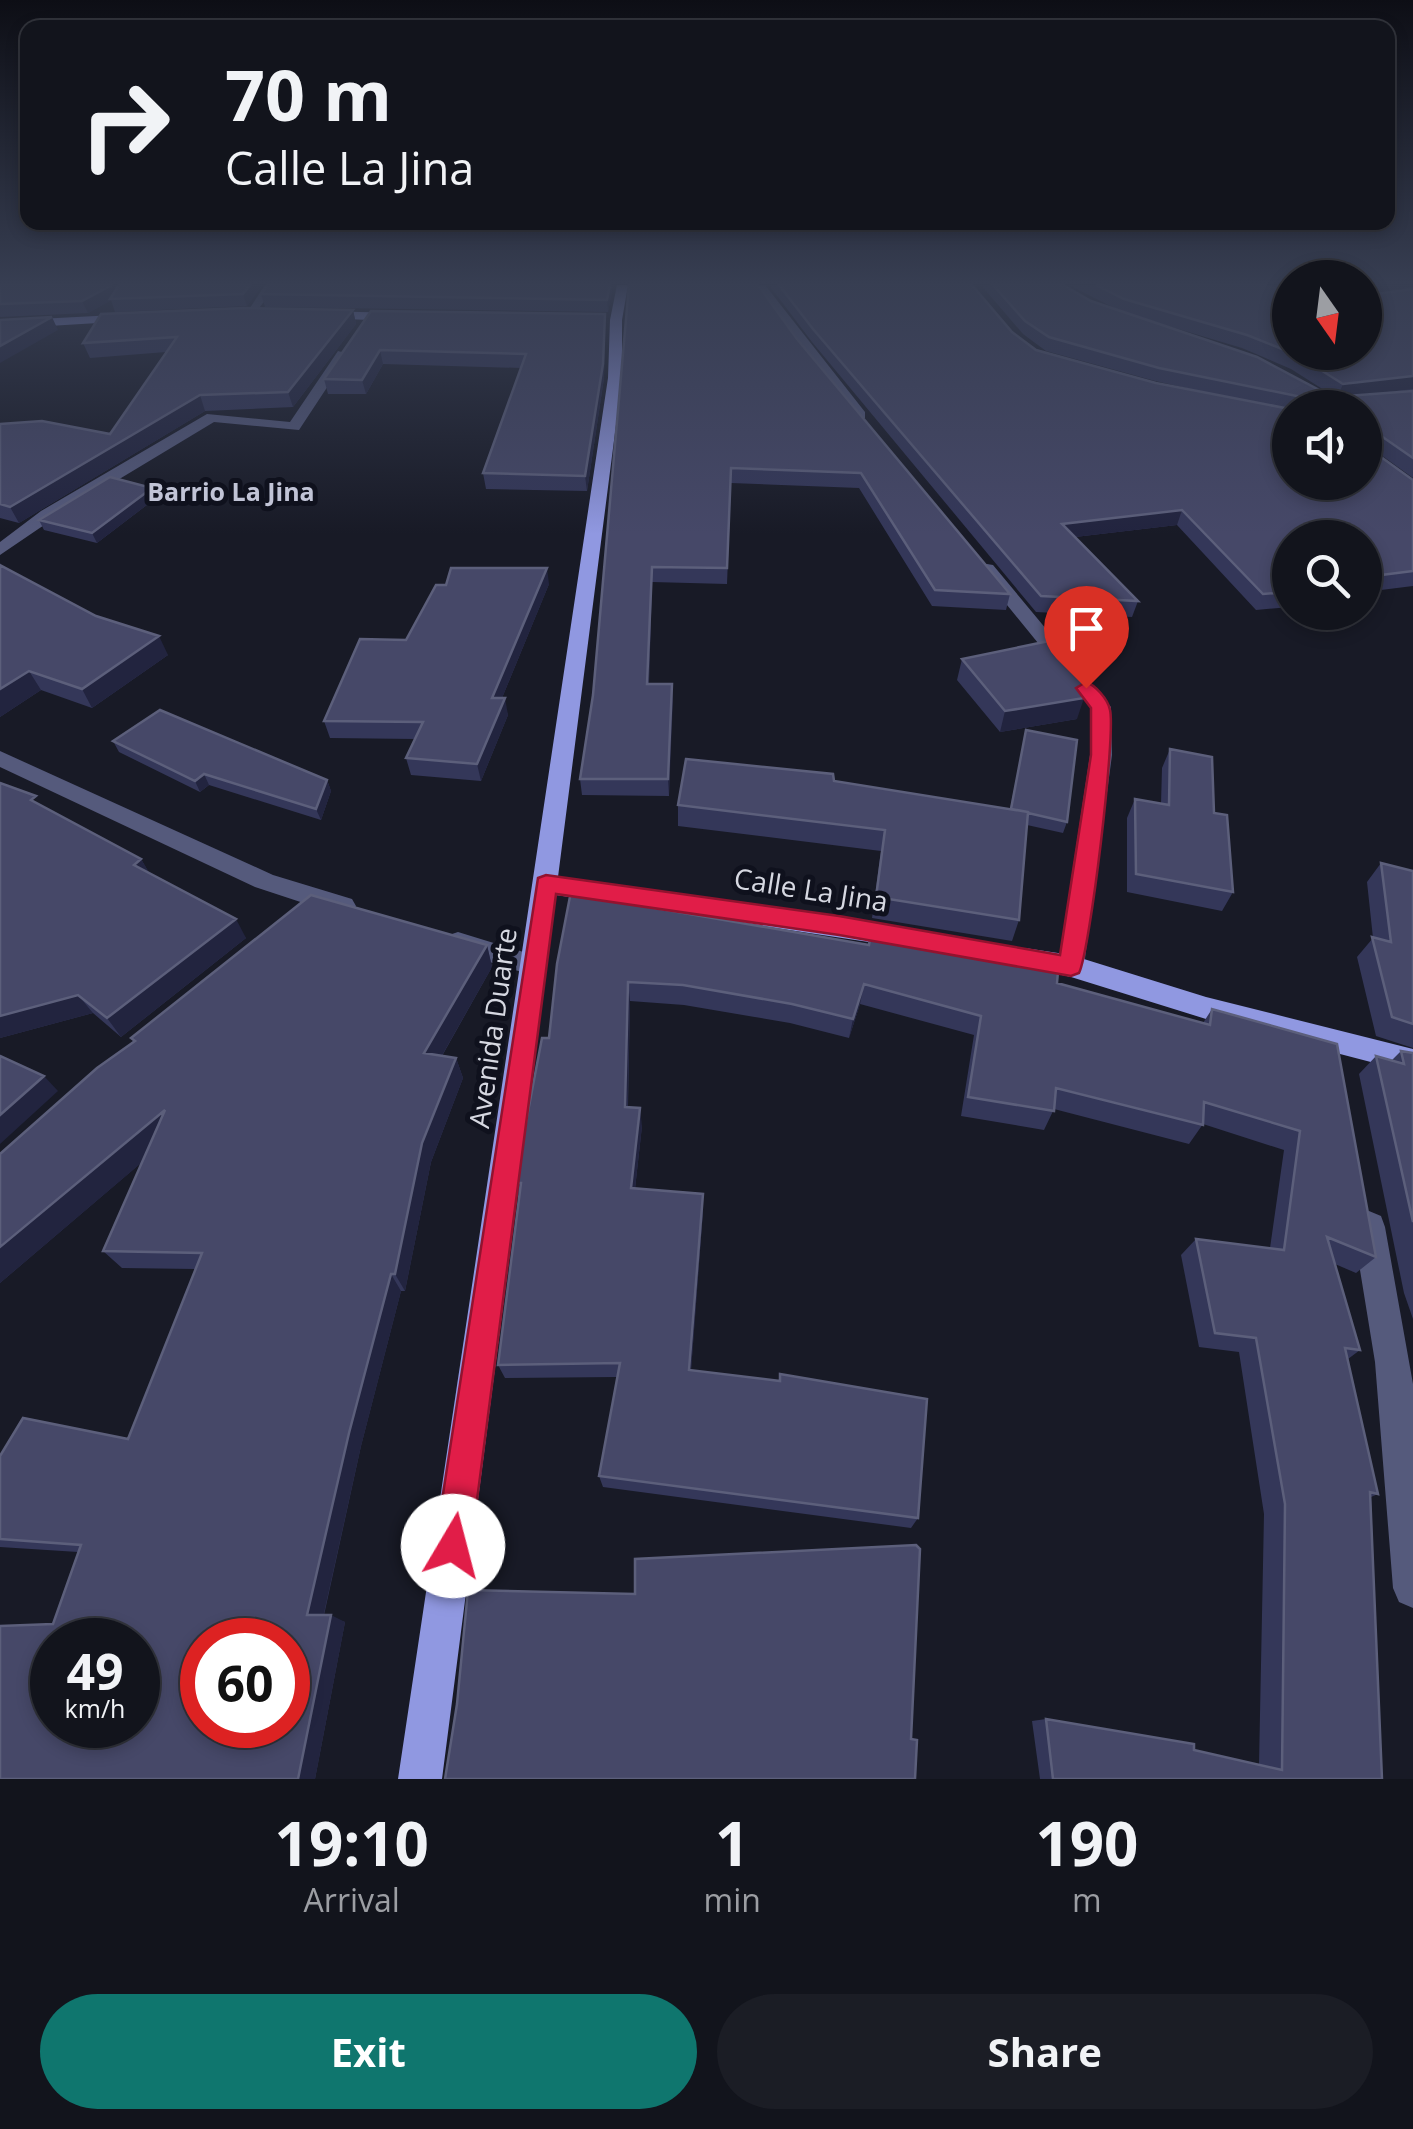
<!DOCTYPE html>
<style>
:root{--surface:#12141c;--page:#1b1d25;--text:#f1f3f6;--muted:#9c9ea3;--line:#31333b;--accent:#0f766e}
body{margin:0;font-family:"Open Sans",sans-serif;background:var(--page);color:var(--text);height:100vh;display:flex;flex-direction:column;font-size:38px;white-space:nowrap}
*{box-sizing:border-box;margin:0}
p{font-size:32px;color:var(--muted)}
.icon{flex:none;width:55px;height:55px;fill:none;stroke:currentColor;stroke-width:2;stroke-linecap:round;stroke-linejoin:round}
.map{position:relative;height:1779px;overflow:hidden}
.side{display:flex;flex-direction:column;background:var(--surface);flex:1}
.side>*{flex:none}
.hud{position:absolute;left:20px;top:20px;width:1375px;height:210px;border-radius:20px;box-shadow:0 5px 15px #0003,0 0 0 2px var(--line);background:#12141c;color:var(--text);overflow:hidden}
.needle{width:65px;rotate:166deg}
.buttons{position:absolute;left:1272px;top:260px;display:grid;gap:20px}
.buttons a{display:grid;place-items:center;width:110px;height:110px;border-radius:50%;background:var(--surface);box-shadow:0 5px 15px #0003,0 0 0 2px var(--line);font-size:50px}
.speed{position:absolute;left:30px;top:1618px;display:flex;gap:20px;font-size:50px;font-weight:700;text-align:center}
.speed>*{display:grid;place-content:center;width:130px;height:130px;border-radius:50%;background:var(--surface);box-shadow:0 5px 15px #0003,0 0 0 2px var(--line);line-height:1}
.speed small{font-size:25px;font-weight:400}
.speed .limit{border:15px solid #d22;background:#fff;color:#111}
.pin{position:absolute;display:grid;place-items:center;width:85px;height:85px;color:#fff;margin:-102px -42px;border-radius:50% 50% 50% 0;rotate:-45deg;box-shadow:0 0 10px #0007}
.pin .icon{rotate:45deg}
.me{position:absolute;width:110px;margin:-55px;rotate:8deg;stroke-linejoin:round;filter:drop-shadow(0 0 8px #0008)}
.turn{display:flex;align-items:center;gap:35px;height:210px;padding:0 40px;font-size:45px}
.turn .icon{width:130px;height:130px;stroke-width:2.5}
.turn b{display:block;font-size:70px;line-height:85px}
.eta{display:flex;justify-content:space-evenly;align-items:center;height:170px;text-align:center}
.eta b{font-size:60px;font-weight:700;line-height:70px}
.action{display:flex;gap:20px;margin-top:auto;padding:20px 40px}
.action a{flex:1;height:115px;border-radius:60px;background:var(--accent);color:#fff;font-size:40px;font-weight:700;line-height:115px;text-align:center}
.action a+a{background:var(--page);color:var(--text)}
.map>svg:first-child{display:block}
</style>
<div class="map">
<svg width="1413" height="1779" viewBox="0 0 1413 1779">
<rect width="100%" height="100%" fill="#181a26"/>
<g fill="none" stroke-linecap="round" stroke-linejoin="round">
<path fill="#555a7c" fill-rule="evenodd" d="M 265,285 L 277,285 L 252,317 L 244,317 Z
M 754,285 L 765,285 L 865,412 L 865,418 L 855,418 Z
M 338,351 L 349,354 L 299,430 L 214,422 L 53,519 L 0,555 L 0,542 L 41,511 L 207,414 L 290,422 Z
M 987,564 L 993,565 L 1111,707 L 1112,755 L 1084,966 L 1080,974 L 1071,977 L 1062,974 L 1058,966 L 1090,755 L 1091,708 L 981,573 L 981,565 Z
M 0,751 L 273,875 L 352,899 L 356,906 L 352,913 L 343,916 L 255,887 L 0,767 Z
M 458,932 L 543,958 L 547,965 L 543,972 L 534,976 L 449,949 L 445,942 L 449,935 Z
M 1369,1211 L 1381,1216 L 1385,1227 L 1413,1384 L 1413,1608 L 1399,1602 L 1393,1588 L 1375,1362 L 1353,1227 L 1357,1216 Z"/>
<path fill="#9098e1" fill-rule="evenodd" d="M 617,285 L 628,285 L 622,320 L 622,378 L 558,877 L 902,927 L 911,930 L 915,937 L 911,944 L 902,947 L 556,895 L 442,1779 L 398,1779 L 608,378 L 610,320 Z
M 320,311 L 400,313 L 406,317 L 400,321 L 316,318 Z
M 134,314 L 130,321 L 0,329 L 0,321 Z
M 1025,948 L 1071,955 L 1206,997 L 1413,1049 L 1413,1073 L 1206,1019 L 1071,977 L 1016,965 L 1012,958 L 1016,951 Z"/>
</g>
<path fill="#343759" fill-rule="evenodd" d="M 0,285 L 262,285 L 247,306 L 115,312 L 111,300 L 88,313 L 0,317 Z
M 268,285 L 613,285 L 608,312 L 265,307 L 261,294 Z
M 629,285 L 797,339 L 1010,594 L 1006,610 L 932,606 L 859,488 L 731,483 L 727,584 L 652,582 L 649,684 L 672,684 L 669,796 L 582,795 L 580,779 L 593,695 Z
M 769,285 L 972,285 L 1012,332 L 1036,350 L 1156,383 L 1231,398 L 1155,381 L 1046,351 L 1023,334 L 981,285 L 1063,285 L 1091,301 L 1118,310 L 1069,285 L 1290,285 L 1290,352 L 1365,285 L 1413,285 L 1413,288 L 1368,293 L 1368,295 L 1413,289 L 1413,390 L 1369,394 L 1413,391 L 1413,478 L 1370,447 L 1370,449 L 1413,480 L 1413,586 L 1365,592 L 1365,538 L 1290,538 L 1290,607 L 1256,610 L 1177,525 L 1075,537 L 1138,601 L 1132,617 L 1036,612 L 812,342 ZM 1138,317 L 1242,348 L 1291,369 L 1335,397 L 1320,398 ZM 1290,408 L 1365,408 L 1290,482 Z
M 353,310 L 356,324 L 293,407 L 205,411 L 19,523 L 0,518 L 0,424 L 110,434 L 166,352 L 90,358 L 83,343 Z
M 371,311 L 605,314 L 604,378 L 587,491 L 486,489 L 483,473 L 522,368 L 383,364 L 366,394 L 328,394 L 324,379 Z
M 152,488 L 156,498 L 97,543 L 44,530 L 39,520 Z
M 0,565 L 168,655 L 92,708 L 41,690 L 0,717 Z
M 549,584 L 502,698 L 508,715 L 481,781 L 411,775 L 406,758 L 415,739 L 330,738 L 324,721 Z
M 962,659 L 1077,719 L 1000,732 L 957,680 Z
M 1026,730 L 1067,822 L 1063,833 L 1027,825 L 1019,920 L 1012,941 L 872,918 L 881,851 L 678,826 L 678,805 L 834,781 L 1010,809 Z
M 113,741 L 327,780 L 331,791 L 321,820 L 209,785 L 200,792 L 119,752 Z
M 1170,749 L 1214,813 L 1233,892 L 1222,911 L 1127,892 L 1127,818 L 1135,799 L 1161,804 L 1162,768 Z
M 43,807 L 141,859 L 149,873 L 246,938 L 121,1037 L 93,1013 L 0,1038 Z
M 1381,863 L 1413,871 L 1413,1048 L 1376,1036 L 1357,957 L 1373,938 L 1367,882 Z
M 644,892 L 645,907 L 868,945 L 872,925 L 1057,983 L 1203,1023 L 1212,1009 L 1337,1044 L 1376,1257 L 1356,1273 L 1335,1264 L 1360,1350 L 1348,1359 L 1378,1494 L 1371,1497 L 1382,1779 L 1040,1779 L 1032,1721 L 1046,1719 L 1259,1765 L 1264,1514 L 1239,1352 L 1199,1347 L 1181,1255 L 1196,1239 L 1270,1248 L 1284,1150 L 1203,1124 L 1189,1144 L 1054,1109 L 1044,1130 L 961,1116 L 974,1035 L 860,1004 L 849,1038 L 790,1023 L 684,1005 L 630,1001 L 628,1107 L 642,1126 L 635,1189 L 703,1194 L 703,1211 L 691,1370 L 918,1518 L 911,1528 L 603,1487 L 599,1476 L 617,1377 L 505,1378 L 498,1365 L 520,1198 L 515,1183 L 549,1038 Z
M 487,945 L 492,967 L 442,1056 L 456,1058 L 463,1078 L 431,1162 L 405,1291 L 401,1291 L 361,1446 L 324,1615 L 345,1622 L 315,1779 L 0,1779 L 78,1552 L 0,1547 L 0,1456 L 128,1439 L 195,1269 L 122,1268 L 103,1251 L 142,1162 L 0,1283 L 0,1154 L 134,1042 L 131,1038 Z
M 1401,1051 L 1413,1053 L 1413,1319 L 1404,1293 L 1359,1074 L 1376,1056 L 1392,1060 Z"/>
<path fill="#22243f" d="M 112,285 L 125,285 L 128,291 L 88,313 L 82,301 Z
M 250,285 L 262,285 L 247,306 L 243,294 Z
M 610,285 L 613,285 L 608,312 L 607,300 Z
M 1368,285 L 1413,285 L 1413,287 L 1365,293 Z
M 353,310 L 356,324 L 293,407 L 288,392 Z
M 605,314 L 604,378 L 587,491 L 585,476 Z
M 52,317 L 58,330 L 0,363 L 0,346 Z
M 380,350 L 383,364 L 366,394 L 362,380 Z
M 1413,376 L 1413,389 L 1337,398 L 1343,384 Z
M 200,395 L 205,411 L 19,523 L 10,507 Z
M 152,488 L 156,498 L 97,543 L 92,533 Z
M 1182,510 L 1177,525 L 1058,539 L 1062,524 Z
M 652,567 L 652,582 L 648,701 L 647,684 Z
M 547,568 L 549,584 L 495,715 L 492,698 Z
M 159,636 L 168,655 L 92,708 L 82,689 Z
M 29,671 L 41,690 L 0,717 L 0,689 Z
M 672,684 L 673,701 L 669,796 L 668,779 Z
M 505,698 L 508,715 L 481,781 L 477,764 Z
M 1084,698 L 1077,719 L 1000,732 L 1005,711 Z
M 204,774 L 209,785 L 200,792 L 195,781 Z
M 327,780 L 331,791 L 321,820 L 316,809 Z
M 141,859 L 153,879 L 134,865 Z
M 236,919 L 246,938 L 121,1037 L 107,1018 Z
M 487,945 L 492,967 L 432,1073 L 424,1053 Z
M 628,982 L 630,1001 L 627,1125 L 625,1107 Z
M 864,984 L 860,1004 L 849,1038 L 853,1019 Z
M 78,995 L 93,1013 L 0,1038 L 0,1016 Z
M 456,1058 L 463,1078 L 431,1162 L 405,1291 L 395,1274 L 422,1143 Z
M 44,1076 L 58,1091 L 0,1144 L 0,1115 Z
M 640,1108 L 642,1126 L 633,1206 L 631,1188 Z
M 165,1110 L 180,1130 L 0,1283 L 0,1247 Z
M 703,1194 L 703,1211 L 690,1384 L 689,1370 Z
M 391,1274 L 401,1291 L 361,1446 L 322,1622 L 307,1615 L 349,1433 Z
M 331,1615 L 345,1622 L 315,1779 L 298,1779 Z"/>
<path fill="#464868" stroke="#5c5f7b" stroke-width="2.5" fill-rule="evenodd" d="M 0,285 L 112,285 L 82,301 L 0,304 Z
M 119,285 L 250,285 L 243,294 L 110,299 Z
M 268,285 L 610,285 L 607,300 L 261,294 Z
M 629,285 L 758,285 L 797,339 L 1010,594 L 935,590 L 861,473 L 731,468 L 727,568 L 652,567 L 647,684 L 672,684 L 668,779 L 580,779 L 593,695 Z
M 779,285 L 972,285 L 1012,332 L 1036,350 L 1156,383 L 1290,409 L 1290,482 L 1365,482 L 1365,408 L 1298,408 L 1297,396 L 1159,368 L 1049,337 L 1025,321 L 993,285 L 1063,285 L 1091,301 L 1257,357 L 1319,390 L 1316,394 L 1320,398 L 1413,391 L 1413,458 L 1374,431 L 1369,431 L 1370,449 L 1413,480 L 1413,571 L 1365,577 L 1365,538 L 1290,538 L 1290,592 L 1263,594 L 1182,510 L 1062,524 L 1138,601 L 1041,596 L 813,329 Z
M 1096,285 L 1265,285 L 1290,294 L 1290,352 L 1365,352 L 1365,285 L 1369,285 L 1368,295 L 1413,289 L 1413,376 L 1343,384 L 1297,355 L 1247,335 L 1124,299 Z
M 244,308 L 353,310 L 288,392 L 200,395 L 10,507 L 0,504 L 0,424 L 42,421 L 110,434 L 177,337 L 83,343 L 101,314 Z
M 371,311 L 605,314 L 603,364 L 585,476 L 483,473 L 526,354 L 380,350 L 362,380 L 324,379 Z
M 52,317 L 0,346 L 0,320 Z
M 110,477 L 152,488 L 92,533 L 39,520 Z
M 0,565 L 96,616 L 159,636 L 82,689 L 29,671 L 0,689 Z
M 451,568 L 547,568 L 492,698 L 505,698 L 477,764 L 406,758 L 423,722 L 324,721 L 360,639 L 406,640 L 436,585 L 446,585 Z
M 1054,640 L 1086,679 L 1084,698 L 1005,711 L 962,659 Z
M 160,710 L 327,780 L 316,809 L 204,774 L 195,781 L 113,741 Z
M 1026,730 L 1077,740 L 1067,822 L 1028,813 L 1028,812 L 1011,809 Z
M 1170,749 L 1212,757 L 1214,813 L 1227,815 L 1233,892 L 1136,874 L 1135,799 L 1169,805 Z
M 686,759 L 833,774 L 834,781 L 1028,812 L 1019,920 L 876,897 L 885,830 L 678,805 Z
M 0,783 L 36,796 L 31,800 L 141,859 L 134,865 L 236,919 L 107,1018 L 78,995 L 0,1016 Z
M 1381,863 L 1413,871 L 1413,1024 L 1392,1017 L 1372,937 L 1391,942 Z
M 572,886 L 644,892 L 643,906 L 869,945 L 872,925 L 1018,950 L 1059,961 L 1057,983 L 1210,1025 L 1212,1009 L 1337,1044 L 1376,1257 L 1327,1237 L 1360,1350 L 1345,1348 L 1378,1494 L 1370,1492 L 1382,1779 L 1053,1779 L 1046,1719 L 1194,1744 L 1194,1750 L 1282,1770 L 1285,1504 L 1256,1338 L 1215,1333 L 1196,1239 L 1284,1250 L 1300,1131 L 1204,1102 L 1203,1125 L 1056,1088 L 1054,1111 L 968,1097 L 981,1016 L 864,984 L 853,1019 L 792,1004 L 683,985 L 628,982 L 625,1107 L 640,1108 L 631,1188 L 703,1194 L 689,1370 L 780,1381 L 780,1374 L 927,1399 L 918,1518 L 599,1476 L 620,1363 L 498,1365 L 521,1183 L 515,1183 L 518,1164 L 542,1038 L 549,1038 L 557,964 Z
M 311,895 L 487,945 L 424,1053 L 456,1058 L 422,1143 L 395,1274 L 391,1274 L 349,1433 L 307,1615 L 331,1615 L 298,1779 L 0,1779 L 0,1626 L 53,1624 L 81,1545 L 0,1539 L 0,1456 L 23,1418 L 128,1439 L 202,1253 L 103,1251 L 165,1110 L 0,1247 L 0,1154 L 97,1068 L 135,1041 L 131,1038 ZM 52,1640 L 138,1640 L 138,1725 L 52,1725 ZM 202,1640 L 288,1640 L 288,1725 L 202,1725 Z
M 1401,1051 L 1413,1053 L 1413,1222 L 1376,1056 L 1404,1064 Z
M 0,1056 L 44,1076 L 0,1115 Z
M 916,1545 L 920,1549 L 911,1739 L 917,1740 L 915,1779 L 445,1779 L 457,1704 L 468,1590 L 635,1594 L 635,1559 Z"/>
<linearGradient id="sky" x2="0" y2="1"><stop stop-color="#0d0e15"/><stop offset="0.53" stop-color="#373e52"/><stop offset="1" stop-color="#373e52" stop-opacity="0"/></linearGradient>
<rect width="1413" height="534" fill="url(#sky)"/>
<path fill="#e11d48" stroke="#92132f" stroke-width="2.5" d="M 1086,682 C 1095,685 1108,699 1110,710 C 1116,735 1090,951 1079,973 L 1071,976 L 839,935 L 556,894 L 471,1546 L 466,1559 L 453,1565 L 440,1559 L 435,1546 L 538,878 L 546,875 L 839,916 L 1060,955 L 1091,755 L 1091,708 L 1076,688 Z"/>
<g text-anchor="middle" stroke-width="10" stroke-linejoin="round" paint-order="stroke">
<g font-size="25" font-weight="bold" fill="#c1c4d6" stroke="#0f111d">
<text x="231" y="501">Barrio La Jina</text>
</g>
<g font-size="28" fill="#d6d8e1" stroke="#0f111d">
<text transform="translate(811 890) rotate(9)" y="10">Calle La Jina</text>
<text transform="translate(493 1028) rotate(-82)" y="10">Avenida Duarte</text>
</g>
</g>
</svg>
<div class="buttons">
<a><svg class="needle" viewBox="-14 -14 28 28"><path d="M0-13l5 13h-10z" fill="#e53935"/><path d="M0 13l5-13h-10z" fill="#9c9ea3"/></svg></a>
<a><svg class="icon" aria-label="sound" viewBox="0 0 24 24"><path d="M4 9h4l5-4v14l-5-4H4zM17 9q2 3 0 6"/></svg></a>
<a><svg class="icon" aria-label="search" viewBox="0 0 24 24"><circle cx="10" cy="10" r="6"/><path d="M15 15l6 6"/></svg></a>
</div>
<div class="speed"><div>49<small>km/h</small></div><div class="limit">60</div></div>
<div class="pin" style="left:1086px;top:688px;background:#d93025"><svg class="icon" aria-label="arrive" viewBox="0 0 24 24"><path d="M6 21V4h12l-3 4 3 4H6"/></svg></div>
<svg class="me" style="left:453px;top:1546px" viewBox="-20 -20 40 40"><circle r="19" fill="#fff"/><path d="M0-13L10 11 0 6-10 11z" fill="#e11d48"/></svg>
<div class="hud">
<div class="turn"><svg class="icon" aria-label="right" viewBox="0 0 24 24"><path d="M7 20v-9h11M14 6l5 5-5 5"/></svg><div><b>70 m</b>Calle La Jina</div></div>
</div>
</div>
<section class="side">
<div class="eta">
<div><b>19:10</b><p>Arrival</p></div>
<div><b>1</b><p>min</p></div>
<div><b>190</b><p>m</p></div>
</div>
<div class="action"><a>Exit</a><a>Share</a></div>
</section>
